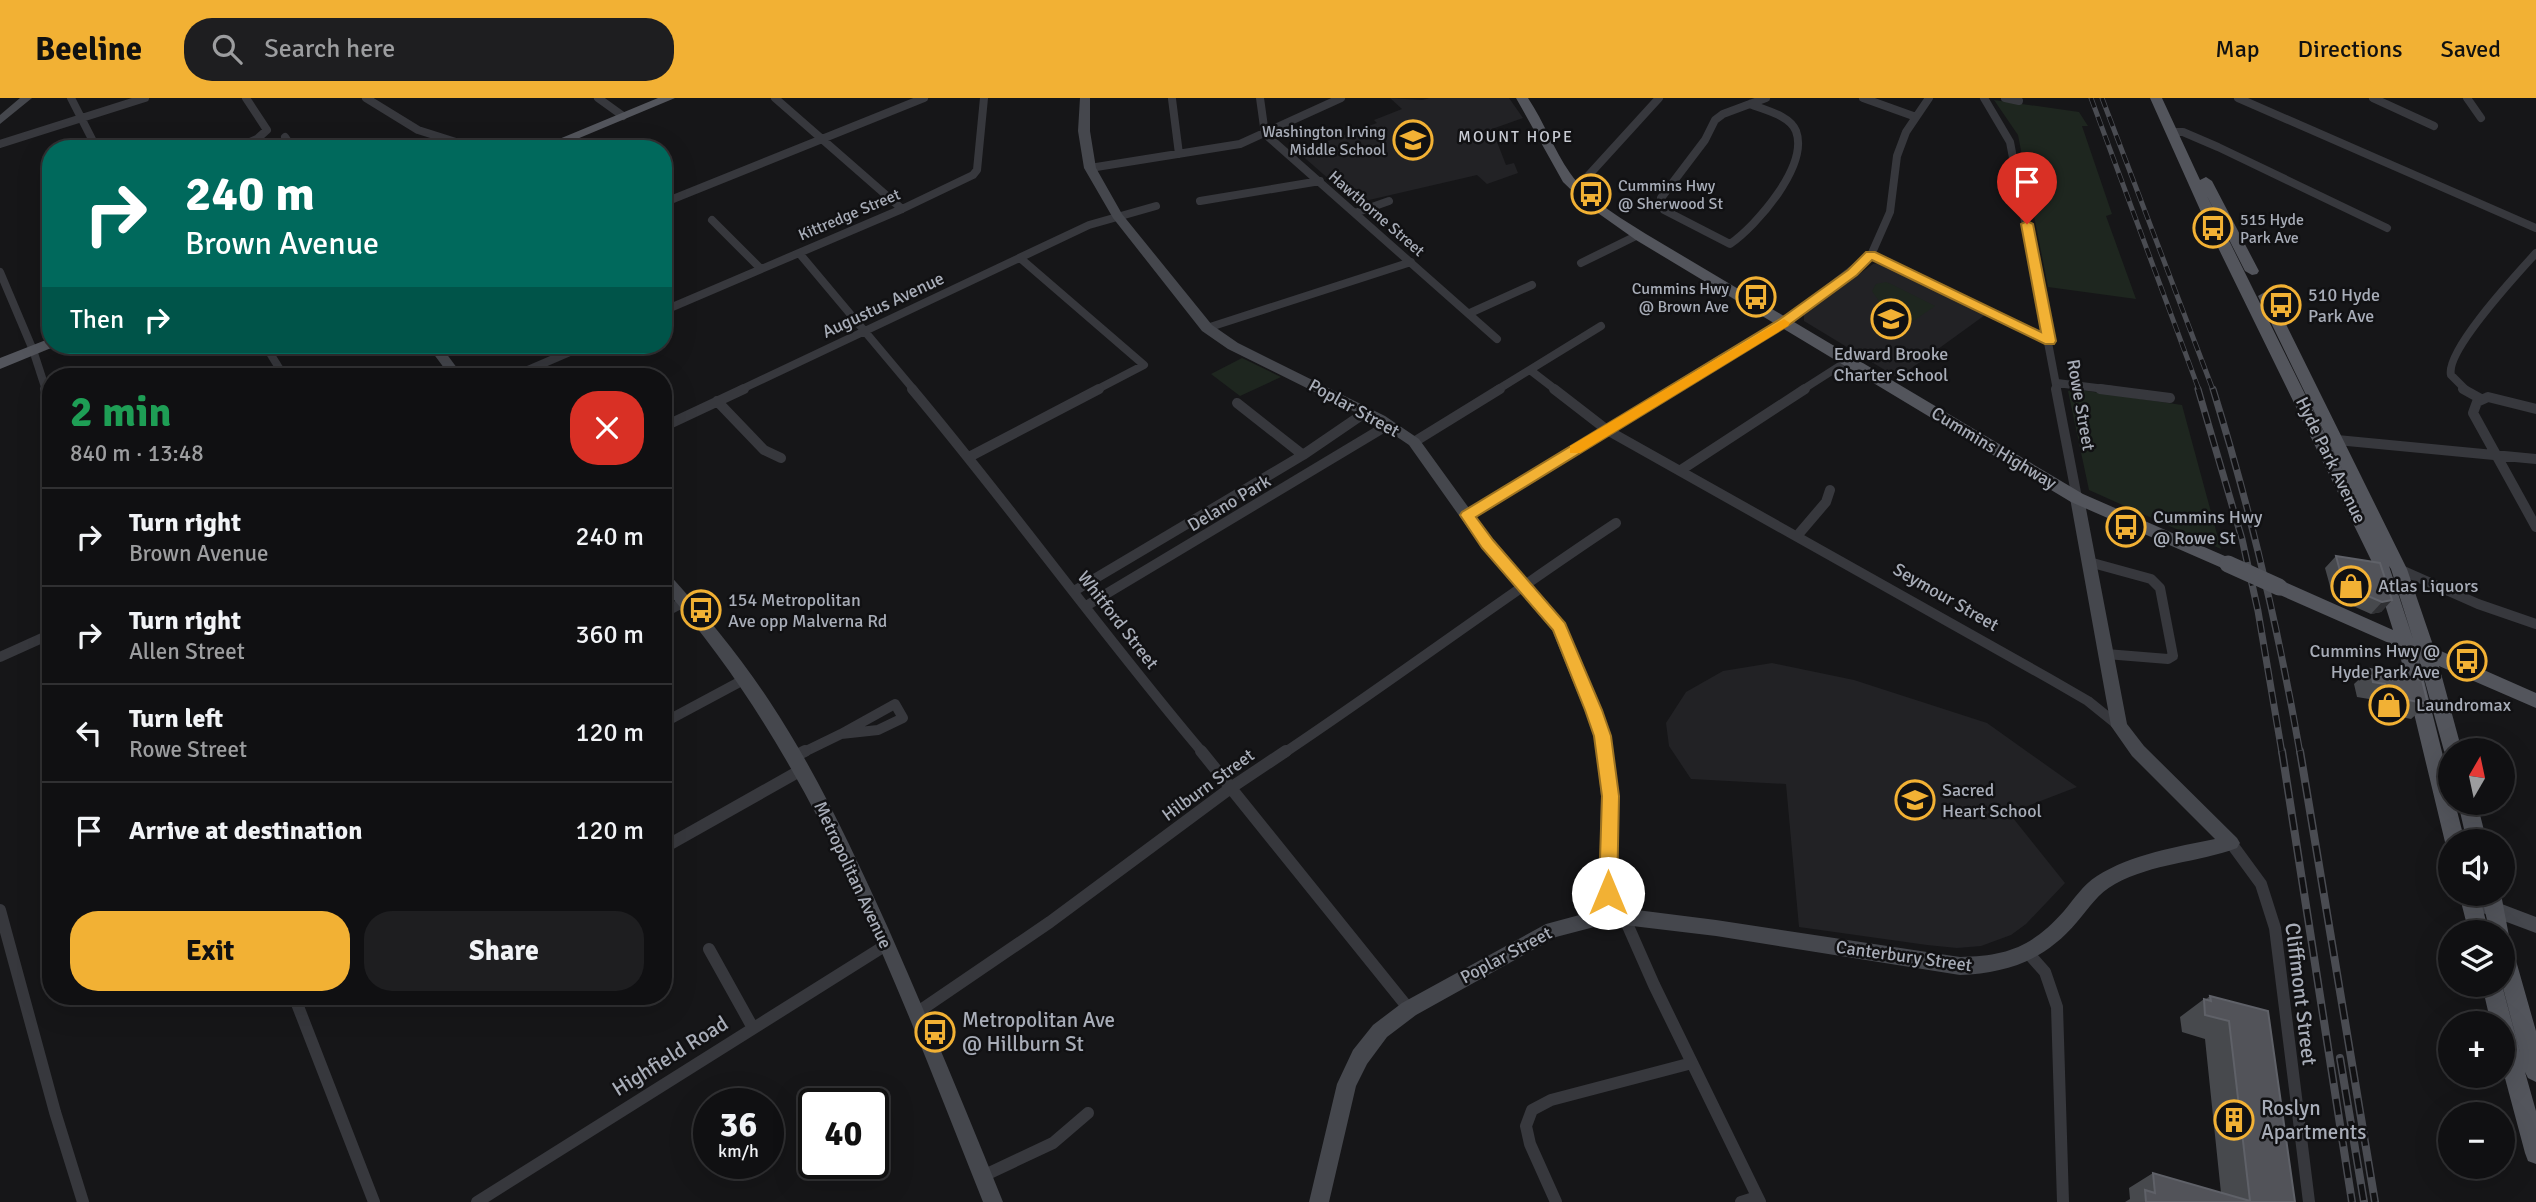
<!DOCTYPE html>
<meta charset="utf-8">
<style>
:root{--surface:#101012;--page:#1e1e20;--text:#f1f3f6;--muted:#9c9d9f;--line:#303032;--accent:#f2b134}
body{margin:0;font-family:Signika,sans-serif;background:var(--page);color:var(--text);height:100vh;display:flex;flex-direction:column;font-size:26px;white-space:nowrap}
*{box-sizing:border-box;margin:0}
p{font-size:23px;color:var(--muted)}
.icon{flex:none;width:38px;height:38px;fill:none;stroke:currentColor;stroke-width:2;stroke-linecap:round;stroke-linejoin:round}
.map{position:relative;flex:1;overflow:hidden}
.drawer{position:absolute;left:42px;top:270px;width:630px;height:637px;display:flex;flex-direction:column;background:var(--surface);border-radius:28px;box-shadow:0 7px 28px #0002,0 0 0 2px var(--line)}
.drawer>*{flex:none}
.hud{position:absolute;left:42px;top:42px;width:630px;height:214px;border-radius:28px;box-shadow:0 7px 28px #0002,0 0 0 2px var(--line);background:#00695c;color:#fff;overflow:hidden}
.needle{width:46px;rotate:9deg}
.fabs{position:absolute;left:2438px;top:640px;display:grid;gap:14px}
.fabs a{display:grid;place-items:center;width:77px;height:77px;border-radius:50%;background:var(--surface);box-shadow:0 7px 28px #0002,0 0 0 2px var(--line);font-size:35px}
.speed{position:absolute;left:693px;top:990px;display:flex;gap:14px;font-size:35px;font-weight:700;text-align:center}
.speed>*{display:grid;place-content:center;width:91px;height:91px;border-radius:50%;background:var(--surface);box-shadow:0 7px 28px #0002,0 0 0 2px var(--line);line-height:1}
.speed small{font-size:18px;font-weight:400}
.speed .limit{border:4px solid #111;border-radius:10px;background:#fff;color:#111}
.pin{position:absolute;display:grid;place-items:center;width:60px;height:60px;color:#fff;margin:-72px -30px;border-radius:50% 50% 50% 0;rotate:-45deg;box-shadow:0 0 7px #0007}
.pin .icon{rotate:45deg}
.me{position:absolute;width:77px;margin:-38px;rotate:0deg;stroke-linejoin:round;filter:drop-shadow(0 0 5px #0008)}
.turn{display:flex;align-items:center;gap:24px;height:147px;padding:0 28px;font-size:32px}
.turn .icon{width:91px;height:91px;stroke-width:2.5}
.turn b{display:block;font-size:49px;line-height:60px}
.then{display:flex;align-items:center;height:66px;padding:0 28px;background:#0003;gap:14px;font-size:26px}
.round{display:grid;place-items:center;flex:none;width:74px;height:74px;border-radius:28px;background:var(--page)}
.overview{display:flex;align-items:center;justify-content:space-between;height:119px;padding:0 28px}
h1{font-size:42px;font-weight:800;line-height:52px;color:#1e9e55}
.button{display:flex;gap:14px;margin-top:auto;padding:14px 28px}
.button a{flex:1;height:80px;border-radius:28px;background:var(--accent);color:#111;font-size:28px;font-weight:800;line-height:80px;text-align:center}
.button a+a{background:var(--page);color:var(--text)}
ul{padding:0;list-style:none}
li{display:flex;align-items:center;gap:21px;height:98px;padding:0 28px;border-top:2px solid var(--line)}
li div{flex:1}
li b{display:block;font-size:26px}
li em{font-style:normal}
header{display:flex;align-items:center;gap:42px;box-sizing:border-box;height:98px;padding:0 35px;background:var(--accent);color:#111}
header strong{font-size:33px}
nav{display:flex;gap:38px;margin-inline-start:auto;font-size:24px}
.search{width:490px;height:63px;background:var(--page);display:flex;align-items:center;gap:18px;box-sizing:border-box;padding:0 24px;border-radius:28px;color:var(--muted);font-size:26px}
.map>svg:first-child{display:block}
</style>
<header>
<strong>Beeline</strong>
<div class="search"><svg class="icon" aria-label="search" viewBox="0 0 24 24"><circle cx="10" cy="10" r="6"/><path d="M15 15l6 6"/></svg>Search here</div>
<nav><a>Map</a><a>Directions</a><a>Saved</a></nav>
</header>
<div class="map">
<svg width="2536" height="1104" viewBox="0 0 2536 1104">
<rect width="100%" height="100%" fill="#161618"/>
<path fill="#222225" d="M 1390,0 L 1422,2 L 1430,0 L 1509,0 L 1523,20 L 1492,31 L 1506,67 L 1514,65 L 1518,75 L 1487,86 L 1477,77 L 1356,105 L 1298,54 L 1377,25 L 1374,22 L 1402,11 Z
M 1879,165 L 1985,217 L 1898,280 L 1804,223 L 1804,217 L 1873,166 Z
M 1772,565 L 1854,582 L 1987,625 L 2077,689 L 2009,715 L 2065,785 L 2026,826 L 2011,837 L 1981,848 L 1957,850 L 1927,847 L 1799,829 L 1786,686 L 1691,681 L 1669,648 L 1666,625 L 1686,594 L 1723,573 Z"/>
<path fill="#1e261f" d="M 1994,2 L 2079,14 L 2088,28 L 2082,28 L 2112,116 L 2106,118 L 2136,201 L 2048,189 L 2018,37 Z
M 1886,184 L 1891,186 L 1935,208 L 1912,224 C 1889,211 1888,217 1872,193 L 1876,186 Z
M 1242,260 L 1281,279 L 1240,298 L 1211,276 Z
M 2073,291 L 2182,307 L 2221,451 L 2089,392 L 2068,293 Z"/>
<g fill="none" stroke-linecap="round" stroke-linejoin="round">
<path stroke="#37383d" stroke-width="8" d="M 71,0 L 97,51
M 366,0 L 418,32 L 478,51
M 598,0 L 623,18
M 775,0 L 902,111
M 1260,0 L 1265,36 L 1497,241
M 1863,0 L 1916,19
M 1984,0 L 2010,44 L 2057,292
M 2005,0 L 2019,3
M 2238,0 L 2536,130
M 2373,0 L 2434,28
M 2467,0 L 2481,20
M 1172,1 L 1179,56
M 1750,6 C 1764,12 1790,17 1796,33 C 1809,68 1756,128 1730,146 L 1664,112 L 1660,106 L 1661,100 L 1705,42 L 1715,22 L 1723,16 L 1766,0
M 2171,34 L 2183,34 L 2218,49 L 2387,130
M 285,39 L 293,51
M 0,46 L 145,0
M 234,51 L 257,41 L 267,32 L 246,0
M 1090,70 L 1240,46 L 1341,0
M 1577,90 L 1659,0
M 1200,103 L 1320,83
M 663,105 L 924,0
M 1355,115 L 1389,103
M 712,122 L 761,171
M 799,155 L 914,292
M 1871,157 L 2049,243
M 1020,160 L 1144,267 L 1096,292
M 1581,165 L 1638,137
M 0,174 L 33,252 L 46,292
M 663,213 L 902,111 L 973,77 L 977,72 L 984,0
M 1470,215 L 1532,187
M 1207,230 L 1411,164
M 265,247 L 284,278
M 1530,272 L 1556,292
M 177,278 L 184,275
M 514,278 L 586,247
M 2057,285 L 2113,292
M 740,292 L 1089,127 L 1156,108
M 1497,292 L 1601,228
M 1672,292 L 1785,224 L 1871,157 L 1890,114 L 1897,58 L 1906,34 L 1929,0
M 1802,292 L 1849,262
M 2466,292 L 2451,277 C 2445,253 2518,175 2536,155"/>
<path stroke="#37383d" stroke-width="10" d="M 45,291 L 51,309
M 912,291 C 1012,410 1102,536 1203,655
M 1554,291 L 1607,332 L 2050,581 L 2088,603 L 2119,628
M 2056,291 L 2077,400
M 2100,291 L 2170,300
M 2463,291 L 2481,301
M 717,303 L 764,352 L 781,360
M 1237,305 L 1303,357
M 2536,311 L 2488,299 L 2477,304 L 2473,315 L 2536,429
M 663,329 L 744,291
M 2337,342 L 2536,361
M 1414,344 L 1500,291
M 969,359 L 1099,291
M 1681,372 L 1805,291
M 1467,417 L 1675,291
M 1797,438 L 1826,404 L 1830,392
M 2089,464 L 2151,481 L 2160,490 L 2173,558 L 2168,561 L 2106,556
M 2399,471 L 2478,506 L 2536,526
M 1074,493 L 1303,357 L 1366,314
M 1086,508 L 1388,327
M 663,515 L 686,503
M 0,559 L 51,536
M 895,606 L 903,620 L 878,632 L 841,636 Z
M 663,625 L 747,580
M 802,655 L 841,636
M 1284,655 C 1396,580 1504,499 1616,425"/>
<path stroke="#37383d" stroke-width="12" d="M 1201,653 L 1409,911
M 795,658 L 805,653
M 2231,745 L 2261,786 L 2275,830 L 2309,1104
M 663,750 L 803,671
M 0,812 L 55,1014 L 83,1104
M 1624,819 L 1654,887 L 1760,1104
M 709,851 L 753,930
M 2029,856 L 2045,874 L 2057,909 L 2063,1104
M 294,898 L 374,1104
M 915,916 L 1050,824 L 1232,689 L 1286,653
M 983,1078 L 1053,1045 L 1088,1015
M 477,1104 L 886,847
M 1556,1104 L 1530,1046 L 1526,1028 L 1532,1012 L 1551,1002 L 1692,965
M 1741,1104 L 1757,1099"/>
<path fill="#45474d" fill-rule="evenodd" d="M 20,0 L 32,0 L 0,26 L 0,17 Z
M 1080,0 L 1090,0 L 1090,33 L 1096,70 L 1122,116 L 1212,227 L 1238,245 L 1385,318 L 1419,341 L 1492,442 L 1564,525 L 1611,638 L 1619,698 L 1617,793 L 1629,811 L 1716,822 L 1960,859 C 2007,858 2032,849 2064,813 C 2074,801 2083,787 2097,778 C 2132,756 2176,749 2215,741 L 2132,658 L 2111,628 L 2070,400 L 2077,395 L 2084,400 L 2127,626 L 2144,648 L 2237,740 L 2240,745 L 2237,750 C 2197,765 2153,765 2115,786 C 2098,795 2089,810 2077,824 C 2045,862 2008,875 1960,877 L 1716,838 L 1624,827 L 1598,828 L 1556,839 L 1416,917 L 1387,939 L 1367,966 L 1356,988 L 1329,1104 L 1309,1104 L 1337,986 L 1353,952 L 1373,927 L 1402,905 L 1546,826 L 1598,812 L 1609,811 L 1599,795 L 1601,698 L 1595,638 L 1552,532 L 1482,450 L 1409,347 L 1375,324 L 1228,251 L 1202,233 L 1113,120 L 1084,70 L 1078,33 Z
M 427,247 L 440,247 L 463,278 L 450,278 Z
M 663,473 L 668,475 C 705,516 740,558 770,604 C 817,675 853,753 888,830 C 928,921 966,1012 1003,1104 L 983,1104 C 897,889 818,665 663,489 Z
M 2486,800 L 2536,819 L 2536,835 L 2480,814 L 2477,808 L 2480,802 Z"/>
<path fill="#53555c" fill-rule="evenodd" d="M 658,0 L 675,0 L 553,51 L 535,51 Z
M 1516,0 L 1528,0 C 1544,24 1554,52 1570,75 C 1589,102 1619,119 1646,136 L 2083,396 L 2234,462 L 2236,466 L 2234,470 L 2222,470 L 2071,404 L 1636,142 L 1588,108 L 1563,84 Z
M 2150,0 L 2162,0 L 2200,82 L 2206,79 L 2212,83 L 2259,173 L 2257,176 L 2252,177 L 2245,173 L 2207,98 L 2344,375 L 2258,198 L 2265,194 L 2272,198 L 2407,471 L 2434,550 L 2536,595 L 2536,610 L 2439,568 L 2462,653 L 2450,653 L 2450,660 L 2444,653 L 2418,558 L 2450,686 L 2450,705 L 2455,705 L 2465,744 L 2450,744 L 2450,751 L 2445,744 L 2398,549 L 2273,494 L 2271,489 L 2273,484 L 2285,484 L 2393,532 L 2371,462 L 2206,125 ZM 2389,468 L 2391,471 L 2413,541 Z
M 51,240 L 51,247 L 56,248 L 0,271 L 0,260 Z
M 2458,705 L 2477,705 L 2487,744 L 2467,744 Z
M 2459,796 L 2479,796 L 2489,835 L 2469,835 Z
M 2481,796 L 2501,796 L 2509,838 L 2536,933 L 2536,984 L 2528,980 L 2525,974 L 2536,1013 L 2536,1066 L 2528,1063 L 2525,1055 L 2502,969 L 2502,926 L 2491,926 L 2482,887 L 2502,887 L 2522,962 L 2502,886 L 2502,835 L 2490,835 Z"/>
<g stroke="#4a4c52" stroke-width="5">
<path id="rail-far2" d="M 2091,0 L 2199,292
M 2102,0 L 2213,292"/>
</g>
<g stroke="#4a4c52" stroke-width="7">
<path id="rail-far1" d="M 2198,291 L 2242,441 L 2258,513 L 2282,655
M 2213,291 C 2251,413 2278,529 2300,655"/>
</g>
<g stroke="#4a4c52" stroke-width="8">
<path id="rail" d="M 2282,653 L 2352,1104
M 2300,653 L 2375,1104
M 2340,960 L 2364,1104"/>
</g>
<use href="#rail-far2" stroke="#111113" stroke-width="3.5" stroke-dasharray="10" stroke-linecap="butt"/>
<use href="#rail-far1" stroke="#111113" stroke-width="4.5" stroke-dasharray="12" stroke-linecap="butt"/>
<use href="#rail" stroke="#111113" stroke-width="5" stroke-dasharray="16" stroke-linecap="butt"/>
<path stroke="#53555c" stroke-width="17" d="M 2228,466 L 2279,489"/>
</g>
<path fill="#47494d" d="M 2336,458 L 2392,502 L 2381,514 L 2371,516 L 2333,499 L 2325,470 Z
M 2370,571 L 2428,606 L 2411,621 L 2372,613 L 2369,601 L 2357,599 L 2354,586 Z
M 2210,898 L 2268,913 L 2295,1104 L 2125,1104 L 2130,1101 L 2129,1090 L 2153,1075 L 2221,1095 L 2205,941 L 2182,934 L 2180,919 L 2204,901 L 2206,901 Z"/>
<path fill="#2f3033" d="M 2392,502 L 2381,514 L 2371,516 L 2382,504 Z"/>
<path fill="#525359" stroke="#5f6168" stroke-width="2" d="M 2336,458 L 2380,465 L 2392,502 L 2382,504 L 2344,488 Z
M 2370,571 L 2422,582 L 2428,606 L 2388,598 L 2385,586 L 2373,584 Z
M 2210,898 L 2268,913 L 2295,1104 L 2146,1104 L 2145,1092 L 2155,1095 L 2153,1075 L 2250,1103 L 2229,923 L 2205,917 L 2204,901 L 2211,903 Z"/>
<path fill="#f2b134" stroke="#9d7322" stroke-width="2" d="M 2027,123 L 2033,126 L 2056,243 L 2054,246 L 2045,246 L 1872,162 L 1857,177 L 1789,227 L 1476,419 L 1493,442 L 1565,525 L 1602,612 L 1611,638 L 1619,698 L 1617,795 L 1615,801 L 1608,803 L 1602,801 L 1599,795 L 1602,698 L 1594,638 L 1585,612 L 1553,532 L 1482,450 L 1460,417 L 1462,414 L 1780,221 L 1848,172 L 1866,154 L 1875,154 L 2041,234 L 2021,126 Z"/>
<path fill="#f59e0b" d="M 1784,221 L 1790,225 L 1788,228 L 1580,355 L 1570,355 L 1570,348 Z"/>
<defs>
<g id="school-ring" transform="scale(2.0125)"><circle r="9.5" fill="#111113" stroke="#f2b134" stroke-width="1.5"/><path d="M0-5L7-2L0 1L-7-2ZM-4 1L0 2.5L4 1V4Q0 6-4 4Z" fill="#f2b134"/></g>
<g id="bus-ring" transform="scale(2.0125)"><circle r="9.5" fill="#111113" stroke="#f2b134" stroke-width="1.5"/><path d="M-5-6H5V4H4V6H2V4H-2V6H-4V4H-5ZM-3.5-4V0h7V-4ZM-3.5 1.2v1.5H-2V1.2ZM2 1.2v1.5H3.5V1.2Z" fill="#f2b134"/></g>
<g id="shop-ring" transform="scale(2.0125)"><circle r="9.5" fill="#111113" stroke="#f2b134" stroke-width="1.5"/><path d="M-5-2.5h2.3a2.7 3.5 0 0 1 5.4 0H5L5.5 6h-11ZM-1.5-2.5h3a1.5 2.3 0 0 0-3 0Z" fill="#f2b134"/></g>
<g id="building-ring" transform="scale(2.0125)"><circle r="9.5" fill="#111113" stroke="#f2b134" stroke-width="1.5"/><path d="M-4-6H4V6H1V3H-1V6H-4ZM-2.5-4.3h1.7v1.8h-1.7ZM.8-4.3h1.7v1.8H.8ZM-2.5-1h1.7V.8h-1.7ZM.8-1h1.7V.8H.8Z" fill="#f2b134"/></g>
</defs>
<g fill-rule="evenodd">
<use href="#school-ring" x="1413" y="42"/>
<use href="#bus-ring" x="1591" y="96"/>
<use href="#bus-ring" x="2213" y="130"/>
<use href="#bus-ring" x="1756" y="199"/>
<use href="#bus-ring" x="2281" y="207"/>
<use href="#school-ring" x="1891" y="221"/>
<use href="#bus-ring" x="2126" y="429"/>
<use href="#shop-ring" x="2351" y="488"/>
<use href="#bus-ring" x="701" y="512"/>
<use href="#bus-ring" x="2467" y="563"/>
<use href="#shop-ring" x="2389" y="607"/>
<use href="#school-ring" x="1915" y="702"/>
<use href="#bus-ring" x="935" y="934"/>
<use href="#building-ring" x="2234" y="1022"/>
</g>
<g text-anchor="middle" stroke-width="5" stroke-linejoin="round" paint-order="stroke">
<g font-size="16" fill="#a8adb8" stroke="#111113" text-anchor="end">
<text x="1386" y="39">Washington Irving<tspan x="1386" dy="18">Middle School</tspan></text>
<text x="1618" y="93" text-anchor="start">Cummins Hwy<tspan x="1618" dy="18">@ Sherwood St</tspan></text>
<text x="2240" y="127" text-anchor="start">515 Hyde<tspan x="2240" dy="18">Park Ave</tspan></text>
<text x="1729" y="196">Cummins Hwy<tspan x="1729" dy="18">@ Brown Ave</tspan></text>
</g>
<g font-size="16" letter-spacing="2" fill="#c9ccd4" stroke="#111113">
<text x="1516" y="44">MOUNT HOPE</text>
</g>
<g font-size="16" fill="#a8adb8" stroke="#111113">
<text transform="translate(1377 115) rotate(41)" y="6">Hawthorne Street</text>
<text transform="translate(849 116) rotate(-23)" y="6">Kittredge Street</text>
</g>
<g font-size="18" fill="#a8adb8" stroke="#111113" text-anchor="start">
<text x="2308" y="203">510 Hyde<tspan x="2308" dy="21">Park Ave</tspan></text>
<text x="1891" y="262" text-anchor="middle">Edward Brooke<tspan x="1891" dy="21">Charter School</tspan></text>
<text x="2153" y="425">Cummins Hwy<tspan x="2153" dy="21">@ Rowe St</tspan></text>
<text x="2378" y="494">Atlas Liquors</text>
<text x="728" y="508">154 Metropolitan<tspan x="728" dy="21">Ave opp Malverna Rd</tspan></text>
<text x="2440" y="559" text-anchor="end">Cummins Hwy @<tspan x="2440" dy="21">Hyde Park Ave</tspan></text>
<text x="2416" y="613">Laundromax</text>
<text x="1942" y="698">Sacred<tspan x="1942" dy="21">Heart School</tspan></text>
</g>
<g font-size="18" fill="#a8adb8" stroke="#111113">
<text transform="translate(883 207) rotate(-25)" y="6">Augustus Avenue</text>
<text transform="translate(2081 307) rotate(80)" y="6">Rowe Street</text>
<text transform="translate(1354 310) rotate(29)" y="6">Poplar Street</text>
<text transform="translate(1994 350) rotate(31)" y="6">Cummins Highway</text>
<text transform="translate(2331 362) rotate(64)" y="6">Hyde Park Avenue</text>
<text transform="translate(1229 405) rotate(-31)" y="6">Delano Park</text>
<text transform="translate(1946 499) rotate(30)" y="6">Seymour Street</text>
<text transform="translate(1118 522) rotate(52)" y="6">Whitford Street</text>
<text transform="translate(1208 687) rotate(-36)" y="6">Hilburn Street</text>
<text transform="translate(853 777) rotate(65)" y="6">Metropolitan Avenue</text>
<text transform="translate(1506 857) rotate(-28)" y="6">Poplar Street</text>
<text transform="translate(1904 858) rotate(8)" y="6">Canterbury Street</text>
</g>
<g font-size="21" fill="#a8adb8" stroke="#111113">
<text transform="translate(2301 896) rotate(83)" y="7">Cliffmont Street</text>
<text transform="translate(670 958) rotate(-32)" y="7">Highfield Road</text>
</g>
<g font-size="21" fill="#a8adb8" stroke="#111113" text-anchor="start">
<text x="962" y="929">Metropolitan Ave<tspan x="962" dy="24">@ Hillburn St</tspan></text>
<text x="2261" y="1017">Roslyn<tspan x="2261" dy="24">Apartments</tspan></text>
</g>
</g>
</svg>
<div class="fabs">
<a><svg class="needle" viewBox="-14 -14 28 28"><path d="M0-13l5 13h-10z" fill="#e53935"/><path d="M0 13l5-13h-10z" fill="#9c9d9f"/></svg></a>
<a><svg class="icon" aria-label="sound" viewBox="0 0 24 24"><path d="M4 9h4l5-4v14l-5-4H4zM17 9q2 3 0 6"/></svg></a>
<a><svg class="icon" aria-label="layers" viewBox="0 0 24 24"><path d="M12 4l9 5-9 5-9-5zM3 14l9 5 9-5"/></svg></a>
<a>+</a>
<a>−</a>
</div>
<div class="speed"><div>36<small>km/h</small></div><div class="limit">40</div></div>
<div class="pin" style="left:2027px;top:126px;background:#d93025"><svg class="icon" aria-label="arrive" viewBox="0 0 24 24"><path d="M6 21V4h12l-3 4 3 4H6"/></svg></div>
<svg class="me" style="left:1608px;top:795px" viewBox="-20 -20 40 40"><circle r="19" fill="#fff"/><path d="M0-13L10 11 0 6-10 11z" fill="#f2b134"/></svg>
<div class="hud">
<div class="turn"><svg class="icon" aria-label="right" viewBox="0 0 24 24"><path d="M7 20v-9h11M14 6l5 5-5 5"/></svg><div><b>240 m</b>Brown Avenue</div></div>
<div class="then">Then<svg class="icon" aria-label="right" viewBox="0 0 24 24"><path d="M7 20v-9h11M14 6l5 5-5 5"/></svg></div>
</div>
<section class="drawer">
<div class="overview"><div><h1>2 min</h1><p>840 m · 13:48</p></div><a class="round" style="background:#d93025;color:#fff"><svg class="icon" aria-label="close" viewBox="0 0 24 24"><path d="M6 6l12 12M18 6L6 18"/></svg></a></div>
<ul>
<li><svg class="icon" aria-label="right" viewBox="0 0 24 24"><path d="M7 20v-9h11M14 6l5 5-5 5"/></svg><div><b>Turn right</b><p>Brown Avenue</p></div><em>240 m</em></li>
<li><svg class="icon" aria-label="right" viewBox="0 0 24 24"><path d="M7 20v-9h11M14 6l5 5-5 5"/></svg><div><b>Turn right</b><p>Allen Street</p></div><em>360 m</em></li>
<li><svg class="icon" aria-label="left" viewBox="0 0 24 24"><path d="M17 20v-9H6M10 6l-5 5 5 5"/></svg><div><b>Turn left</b><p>Rowe Street</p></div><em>120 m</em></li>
<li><svg class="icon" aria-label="arrive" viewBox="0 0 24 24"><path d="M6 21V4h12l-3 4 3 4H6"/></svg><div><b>Arrive at destination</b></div><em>120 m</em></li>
</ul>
<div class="button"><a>Exit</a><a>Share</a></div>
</section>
</div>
